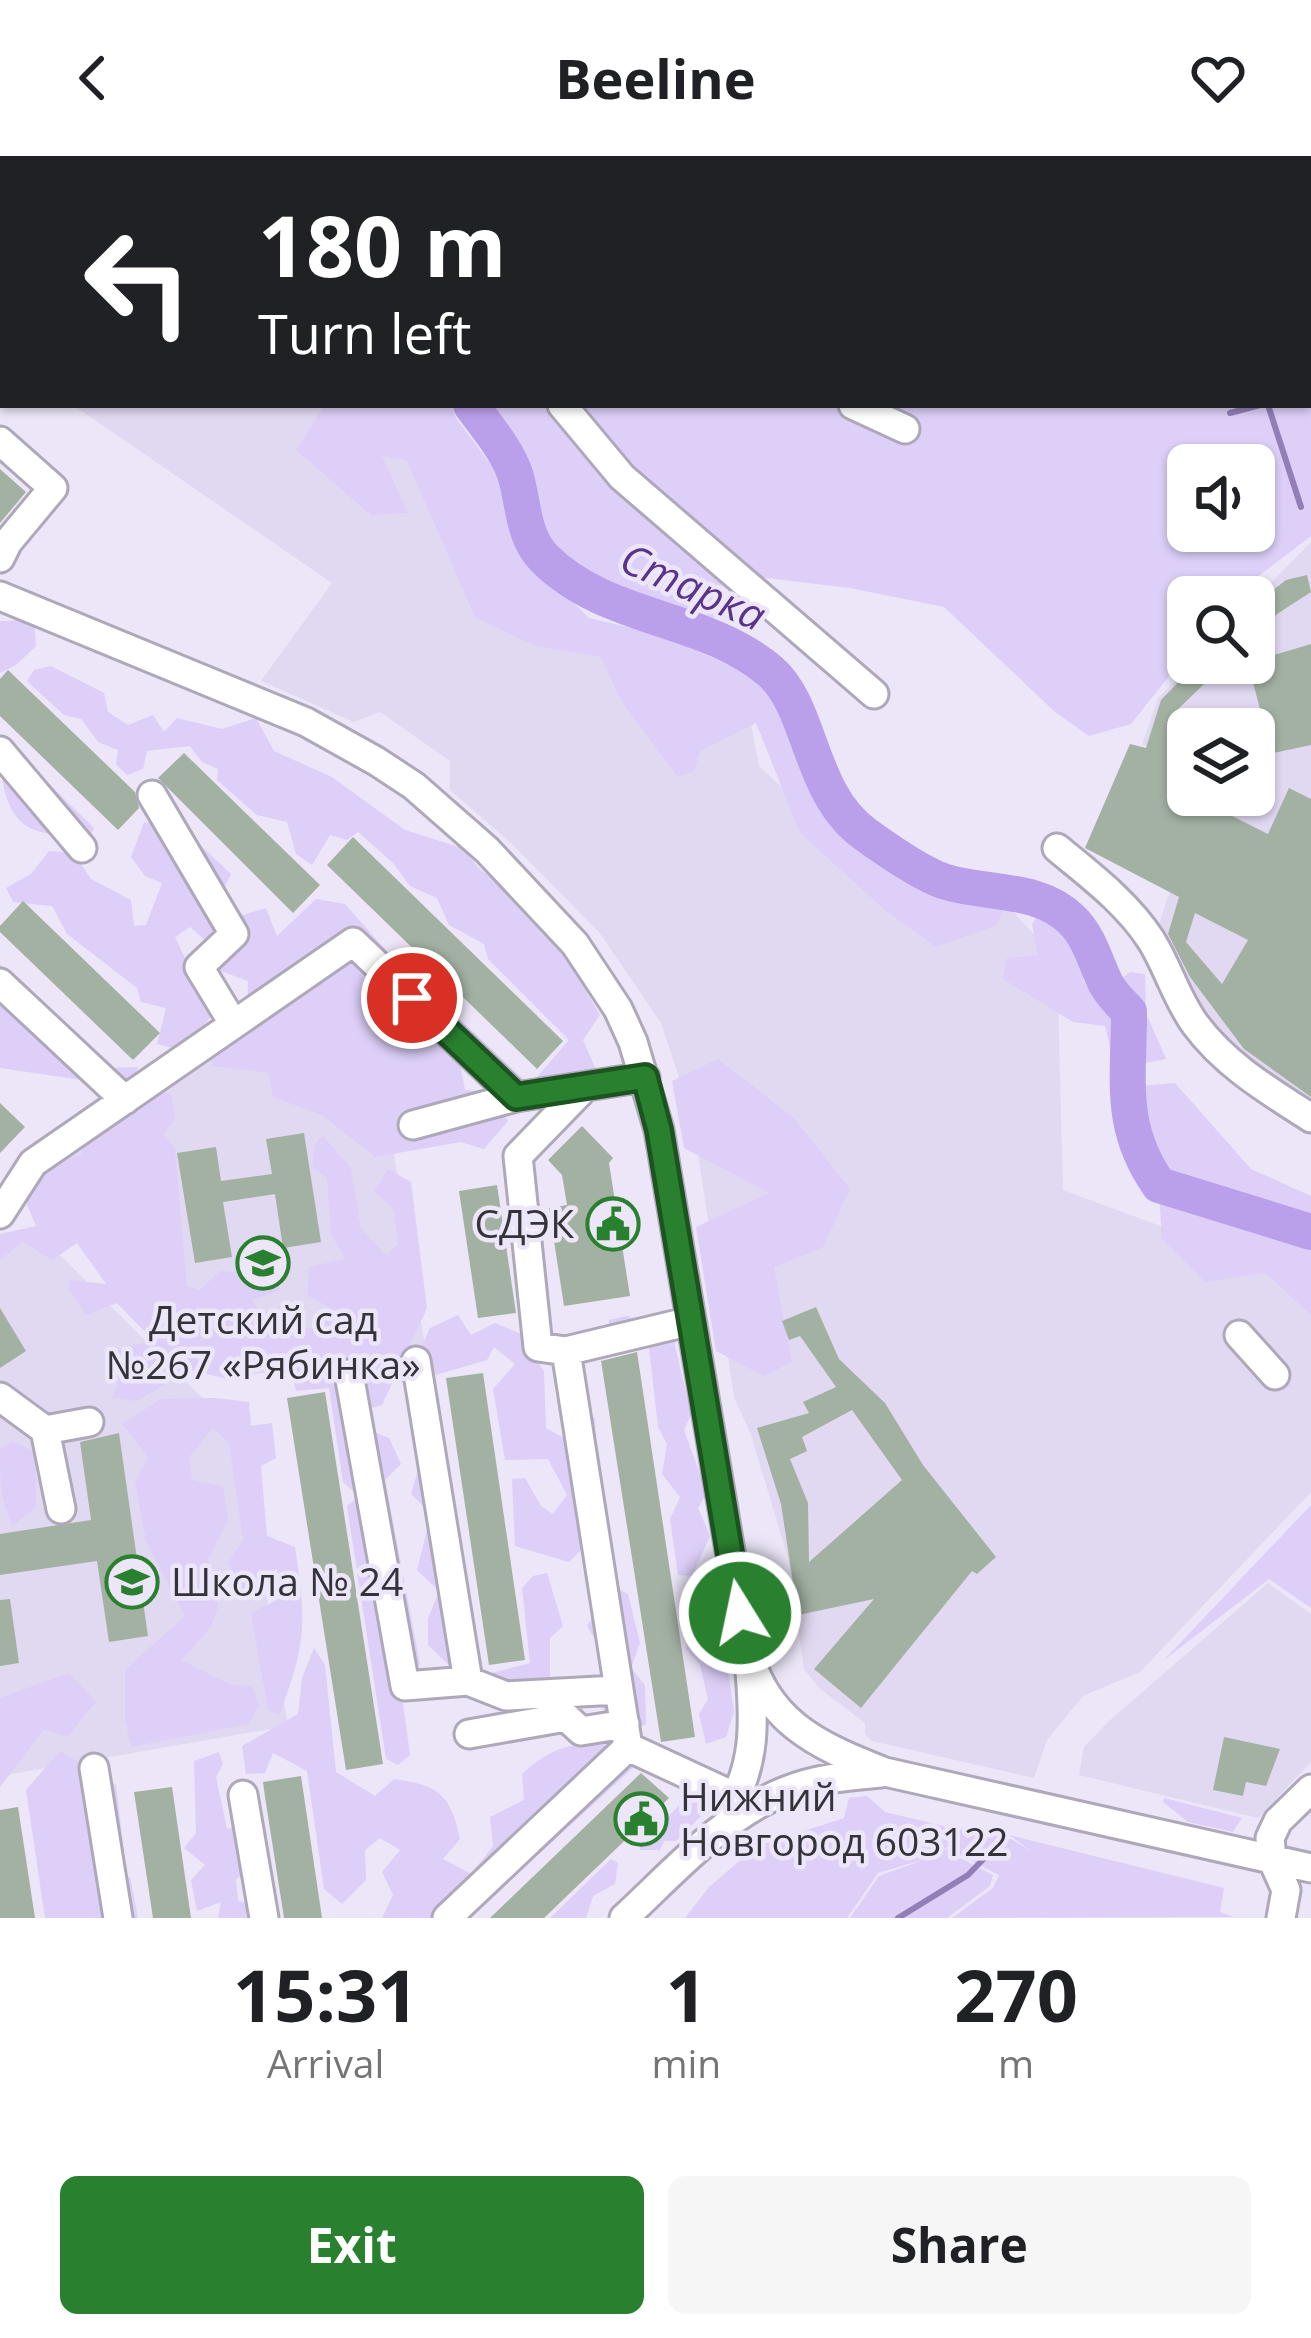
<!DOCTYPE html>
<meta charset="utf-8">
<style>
:root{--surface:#fff;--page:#f6f6f6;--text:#202124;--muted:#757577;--accent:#29812f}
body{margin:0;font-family:"Open Sans",sans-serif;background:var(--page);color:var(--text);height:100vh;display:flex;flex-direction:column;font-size:45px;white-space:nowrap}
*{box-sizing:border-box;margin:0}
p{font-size:39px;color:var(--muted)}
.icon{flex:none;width:66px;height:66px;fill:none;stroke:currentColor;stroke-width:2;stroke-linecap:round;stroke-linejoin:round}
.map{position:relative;height:1762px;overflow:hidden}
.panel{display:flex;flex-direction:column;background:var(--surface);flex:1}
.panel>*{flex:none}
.top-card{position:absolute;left:0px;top:0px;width:1311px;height:252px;box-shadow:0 3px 9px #0004;background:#202124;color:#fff;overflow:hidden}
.tools{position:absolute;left:1167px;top:288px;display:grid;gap:24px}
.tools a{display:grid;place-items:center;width:108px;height:108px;border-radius:18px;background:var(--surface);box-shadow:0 3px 9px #0004;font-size:60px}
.pin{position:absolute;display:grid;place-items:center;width:102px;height:102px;color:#fff;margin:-51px;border:6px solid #fff;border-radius:50%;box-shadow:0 3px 12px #0007}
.me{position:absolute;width:132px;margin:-66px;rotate:350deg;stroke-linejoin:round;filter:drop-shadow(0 0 9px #0008)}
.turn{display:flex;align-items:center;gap:42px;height:252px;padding:0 60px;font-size:54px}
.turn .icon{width:156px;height:156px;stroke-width:2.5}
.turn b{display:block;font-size:84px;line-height:102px}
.eta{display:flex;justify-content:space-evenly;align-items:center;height:204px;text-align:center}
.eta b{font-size:72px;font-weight:700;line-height:84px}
.button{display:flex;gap:24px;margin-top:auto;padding:24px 60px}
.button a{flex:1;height:138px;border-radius:18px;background:var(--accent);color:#fff;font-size:48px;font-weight:700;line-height:138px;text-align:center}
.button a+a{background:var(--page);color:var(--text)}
header{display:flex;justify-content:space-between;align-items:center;height:156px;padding:0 60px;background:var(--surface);font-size:54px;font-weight:700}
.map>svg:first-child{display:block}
</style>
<header><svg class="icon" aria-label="back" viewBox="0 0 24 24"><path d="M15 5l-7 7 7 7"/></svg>Beeline<svg class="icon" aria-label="heart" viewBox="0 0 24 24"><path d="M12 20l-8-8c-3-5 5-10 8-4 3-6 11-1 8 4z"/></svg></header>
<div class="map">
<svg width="1311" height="1762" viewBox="0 0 1311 1762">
<rect width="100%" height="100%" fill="#ece6f8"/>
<path fill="#e1d9f2" d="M 73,249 L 414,249 L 564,464 L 745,537 L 759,610 L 880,722 L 1004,746 L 1057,803 L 1063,1034 L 1282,1115 L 1311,1138 L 1311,1336 L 1140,1516 L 1083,1540 L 1047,1584 L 1034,1622 L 872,1585 L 865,1578 L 865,1567 L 819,1532 L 804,1513 L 788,1402 L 751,1279 L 734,1241 L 693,963 L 661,867 L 599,776 L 511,687 L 450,634 L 450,605 L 380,556 L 354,566 L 261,525 L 332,427 Z
M 1311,386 L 1311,962 L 1253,925 L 1153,786 L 1202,639 L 1254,639 L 1254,573 L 1188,573 L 1188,600 L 1142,589 L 1158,542 L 1192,507 L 1254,507 L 1254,444 Z
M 293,844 L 375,880 L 425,1190 L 245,1220 L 218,1211 L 31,1025 Z
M 43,1082 L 241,1281 L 288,1570 L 0,1620 L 0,1090 Z
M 1268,1427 L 1311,1458 L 1311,1606 L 1258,1662 L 1079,1619 L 1084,1591 L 1109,1565 Z"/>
<path fill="#ddcff8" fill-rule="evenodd" d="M 0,0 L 337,0 L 340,3 L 3,3 L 3,85 Z
M 394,0 L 1168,0 L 1144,3 Z
M 1311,133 L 1311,380 L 1231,441 L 1188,441 L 1188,496 L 1131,568 L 1089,580 L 1055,556 L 944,451 L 850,432 L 750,420 L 601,280 L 579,249 L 1308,249 ZM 1188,309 L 1254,309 L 1254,375 L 1188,375 Z
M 325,249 L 451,249 L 456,262 L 497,317 L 514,387 L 589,462 L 662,479 L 749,518 L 781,547 L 813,640 L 856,682 L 922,722 L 1007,744 L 997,769 L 936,791 L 886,755 L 800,677 L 756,567 L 700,595 L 694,616 L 677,620 L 620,543 L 601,501 L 535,490 L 475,461 L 407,305 L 382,300 L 408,357 L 371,359 L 296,294 Z
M 478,249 L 552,249 L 722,428 L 713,470 L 608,438 L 543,390 L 523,316 Z
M 34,464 L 36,490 L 16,509 L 0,517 L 0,465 Z
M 51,510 L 104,537 L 108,556 L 128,569 L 153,559 L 164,576 L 177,562 L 222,573 L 256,562 L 274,595 L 332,621 L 405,674 L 465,693 C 479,719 498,724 519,743 C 554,773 577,820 600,859 L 583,884 L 597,916 L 539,928 L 537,921 L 569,884 L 488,803 L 484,788 L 449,769 L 437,742 L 410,730 L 393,707 L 358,676 L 347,684 L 330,679 L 312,709 L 296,698 L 287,666 L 257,659 L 217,624 L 218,613 L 202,606 L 190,590 L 147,595 L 143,613 L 127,619 L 116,608 L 118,594 L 98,586 L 81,563 L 64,559 L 27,525 L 34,514 Z
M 0,580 L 94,672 L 89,682 C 72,680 48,680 32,673 C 0,658 0,610 0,580 Z
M 144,666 L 159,668 L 173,694 L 198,687 L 231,718 L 220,740 L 237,761 L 266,752 L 277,780 L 316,743 L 345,748 L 392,801 L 382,831 L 366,854 L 397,859 L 425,830 L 522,922 L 521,935 L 443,888 L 460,908 L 465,934 L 488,936 L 508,965 L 484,993 L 461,986 L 375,1001 L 322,959 L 273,941 L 268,917 L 213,910 L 207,893 L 247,866 L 248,825 L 210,811 L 212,790 L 190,771 L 175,781 L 212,859 L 185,895 L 157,888 L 166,852 L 141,846 L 137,832 L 67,778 L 52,750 L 13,746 L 6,732 L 31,718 L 49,695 L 74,697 L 91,723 L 131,744 L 134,770 L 146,769 L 162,727 L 145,720 L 131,701 Z
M 1038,758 L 1063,764 L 1087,809 L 1083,824 L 1096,842 L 1130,816 L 1145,818 L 1146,857 L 1166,903 L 1115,913 L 1105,870 L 1073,866 L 1003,823 L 1007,802 L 1038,799 L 1032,768 Z
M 0,808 L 108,912 L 138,911 L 130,931 L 0,912 Z
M 718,903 L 794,962 L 850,1033 L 823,1091 L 774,1111 L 792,1206 L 764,1220 L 716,1195 L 696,1071 L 769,1037 L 684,992 L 672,925 Z
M 1175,927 L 1251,1013 L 1311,1040 L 1311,1159 L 1265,1117 L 1205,1126 L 1162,1083 L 1159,1038 L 1137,963 L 1139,930 Z
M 153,933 L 172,939 L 175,963 L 163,979 L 175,992 L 187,1130 L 200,1134 L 220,1115 L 279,1118 L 279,1135 L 252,1144 L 258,1152 L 309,1173 L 330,1152 L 307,1139 L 309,1111 L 345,1103 L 331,1078 L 327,1022 L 312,1010 L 316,986 L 323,980 L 351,1012 L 361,1073 L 386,1099 L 398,1088 L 394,1054 L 374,1035 L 388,1013 L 411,1026 L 427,1152 L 382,1249 L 364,1254 L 364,1272 L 389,1282 L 401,1308 L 385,1324 L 420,1508 L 402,1540 L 410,1599 L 398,1609 L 386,1603 L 347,1350 L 359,1340 L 343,1326 L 329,1232 L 296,1235 L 289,1208 L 228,1223 L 189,1214 L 137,1245 L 112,1242 L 119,1223 L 110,1214 L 114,1195 L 153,1184 L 117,1147 L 86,1159 L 69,1134 L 70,1124 L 106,1128 L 77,1087 L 52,1104 L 23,1086 L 0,1104 L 0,1078 L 36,1070 L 22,1037 L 35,1014 L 81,999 L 87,976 Z
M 458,1159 L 471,1179 L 495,1167 L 524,1179 L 544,1216 L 546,1272 L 562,1281 L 595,1261 L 596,1297 L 577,1299 L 583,1392 L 569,1406 L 515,1390 L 512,1323 L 525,1322 L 541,1350 L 553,1358 L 567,1339 L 548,1303 L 505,1304 L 493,1233 L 515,1208 L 494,1191 L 487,1204 L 429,1221 L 460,1520 L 428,1489 L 428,1463 L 439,1435 L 417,1414 L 431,1358 L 411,1338 L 424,1294 L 414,1277 L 405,1228 L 430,1172 Z
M 627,1160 L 673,1181 L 691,1259 L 684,1274 L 707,1337 L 698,1352 L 710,1380 L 692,1420 L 678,1419 L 670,1363 L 680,1341 L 662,1318 L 667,1288 L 658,1271 L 649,1192 L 609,1176 L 609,1164 Z
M 216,1242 L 249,1246 L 251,1270 L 272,1267 L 276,1302 L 261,1310 L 267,1380 L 295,1391 C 306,1465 307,1488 279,1559 L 268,1554 L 251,1458 L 280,1442 L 277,1413 L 243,1432 L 228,1407 L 243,1384 L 229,1287 L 213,1272 L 189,1301 L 192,1324 L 223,1330 L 228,1364 L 208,1404 C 227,1456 218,1466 181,1504 L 229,1528 L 252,1530 L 259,1549 L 249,1568 L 131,1591 L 125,1563 L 125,1514 L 185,1460 L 146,1385 L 135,1327 L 148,1301 L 122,1268 L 161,1243 Z
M 12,1285 L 36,1296 L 36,1351 L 13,1369 C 0,1347 0,1321 0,1293 Z
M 1311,1349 L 1311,1452 L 1269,1423 L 1164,1504 Z
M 547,1417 L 563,1470 L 550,1482 L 550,1528 L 507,1534 L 488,1518 L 530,1507 L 522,1432 L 533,1420 Z
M 612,1430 L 628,1438 L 640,1487 L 631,1512 L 645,1529 L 646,1569 L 634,1572 L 603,1554 L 609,1526 L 624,1505 L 598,1488 L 587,1470 Z
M 692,1454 L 720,1461 L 734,1556 L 726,1581 L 706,1588 L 699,1558 L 708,1543 L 700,1509 L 686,1493 Z
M 314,1492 L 325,1509 L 336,1616 L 375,1640 L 394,1623 C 439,1629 451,1639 460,1683 L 443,1703 L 471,1718 L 493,1690 L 490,1661 L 524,1644 L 522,1618 C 557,1587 573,1587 619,1589 L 633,1612 L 469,1762 L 382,1762 L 393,1739 L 382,1716 L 400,1694 L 380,1682 L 365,1694 L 366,1724 L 342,1748 L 324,1733 L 307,1615 L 273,1597 L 265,1617 L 246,1618 L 242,1590 L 298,1558 L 302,1522 Z
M 69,1517 L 96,1546 L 68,1580 L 43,1574 L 0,1631 L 0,1542 Z
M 60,1595 L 116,1629 L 124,1696 L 97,1716 L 130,1721 L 138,1762 L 45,1762 L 26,1634 Z
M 219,1596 L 223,1608 L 216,1621 L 227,1673 L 256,1664 L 266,1706 L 236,1723 L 238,1745 L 272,1752 L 274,1762 L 218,1762 L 221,1746 L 197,1755 L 191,1724 L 205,1709 L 184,1692 L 196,1677 L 194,1605 Z
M 867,1640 L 885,1656 L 944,1670 L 952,1686 L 951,1672 L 1004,1679 L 1031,1695 L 1009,1679 L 1224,1732 L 1220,1756 L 1234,1761 L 952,1762 L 993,1732 L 999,1719 L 954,1696 L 952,1688 L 939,1697 L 949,1692 L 952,1698 L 993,1719 L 990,1730 L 947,1762 L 850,1762 L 879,1720 L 929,1702 L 878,1717 L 847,1762 L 685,1762 L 709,1731 L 757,1690 L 844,1662 L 849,1642 Z
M 1164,1642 L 1242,1662 L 1233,1676 L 1188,1666 L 1163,1646 Z
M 685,1643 L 701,1643 L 704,1657 L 676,1685 L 664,1685 L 660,1694 L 640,1694 L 640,1681 L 657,1682 L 659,1670 Z
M 611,1703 L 618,1707 L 615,1728 L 593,1740 L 586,1762 L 550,1762 Z"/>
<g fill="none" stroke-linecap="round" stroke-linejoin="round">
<path stroke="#927fb5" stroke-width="6" d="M 1144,3 L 1168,0
M 1308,76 L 1311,76
M 1308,236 L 1311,235
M 1268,249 L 1301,351
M 1230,257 L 1260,249
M 898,1762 L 968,1719 L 995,1691"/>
<path stroke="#ba9fea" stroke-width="36" d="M 249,0 L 253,3
M 471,249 C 486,270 507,294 515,318 C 524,346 522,380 544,402 C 606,465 704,459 770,515 C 812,551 808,637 865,678 C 887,694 918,716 943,725 C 985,739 1038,730 1072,764 C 1089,780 1096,808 1106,828 C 1112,839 1121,847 1129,856 C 1129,924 1118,971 1159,1029 L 1311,1076"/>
</g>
<path fill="#a3b1a3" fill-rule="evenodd" d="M 0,313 L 26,336 L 0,367 Z
M 1307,419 L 1311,436 L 1277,458 L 1254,480 L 1254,449 L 1286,424 Z
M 1311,488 L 1311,589 L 1254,601 L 1254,563 L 1262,561 L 1248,507 Z
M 1197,507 L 1226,507 L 1175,556 L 1171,584 L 1188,580 L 1188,639 L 1231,639 L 1226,657 L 1268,678 L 1289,632 L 1311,643 L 1311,941 L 1244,893 L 1190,821 L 1168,778 L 1179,741 L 1085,692 L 1130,588 L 1146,592 L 1161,544 ZM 1195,757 L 1248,784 L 1222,828 L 1186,786 Z
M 8,514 L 135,636 L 139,652 L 118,674 L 0,560 L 0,523 Z
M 184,597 L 320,729 L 293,757 L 158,622 Z
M 353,681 L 563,885 L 537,913 L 327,709 Z
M 23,745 L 160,877 L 133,904 L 0,776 L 0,770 Z
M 0,947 L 25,971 L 0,997 Z
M 582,970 L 613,1002 L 609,1007 L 630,1140 L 564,1150 L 549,1052 L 567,1049 L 562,1019 L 548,1004 Z
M 304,977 L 321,1086 L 283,1092 L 275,1038 L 223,1046 L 232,1101 L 195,1107 L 177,997 L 216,991 L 221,1025 L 272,1018 L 266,983 Z
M 497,1029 L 516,1157 L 478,1162 L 459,1035 Z
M 816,1151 L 839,1203 L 885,1247 L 923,1309 L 996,1401 L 977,1418 L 972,1415 L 861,1552 L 814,1513 L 874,1443 L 798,1459 L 781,1348 L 757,1272 L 809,1257 L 803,1246 L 836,1231 L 800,1180 L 789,1184 L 782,1165 ZM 852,1254 L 902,1324 L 809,1406 L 808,1347 L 790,1303 L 807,1295 L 802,1281 Z
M 0,1152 L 26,1195 L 0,1212 Z
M 637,1196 L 695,1581 L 661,1586 L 601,1205 Z
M 483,1217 L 525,1504 L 489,1509 L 446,1222 Z
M 325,1236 L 383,1608 L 346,1614 L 287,1242 Z
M 119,1277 L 148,1480 L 109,1486 L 97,1405 L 0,1419 L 0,1378 L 91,1364 L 80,1286 Z
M 10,1443 L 19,1507 L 0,1510 L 0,1444 Z
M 1224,1581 L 1280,1593 L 1266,1630 L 1246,1626 L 1243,1640 L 1213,1634 Z
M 641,1617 L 669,1642 L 544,1762 L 490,1762 Z
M 301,1620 L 322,1762 L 284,1762 L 265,1641 L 263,1626 Z
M 172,1631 L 191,1762 L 153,1762 L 134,1636 Z
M 18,1651 L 35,1762 L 0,1762 L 0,1654 Z"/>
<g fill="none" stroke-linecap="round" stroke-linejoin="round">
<g stroke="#aea8b9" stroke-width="33">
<path id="minor" d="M 384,0 L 387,3
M 623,0 L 623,3
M 712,0 L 716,3
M 921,0 L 931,3
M 1178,0 L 1181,3
M 1308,33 L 1311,31
M 1308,120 L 1311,120
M 562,249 L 622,321 L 874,538
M 853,249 L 905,273
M 0,285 L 53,332 L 8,386 L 0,402
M 0,440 L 306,566 L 376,605 L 414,630 L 487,694 L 575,788 L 618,853 L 633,886 L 659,974 L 745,1484 C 762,1565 816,1589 885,1616 L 1311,1712
M 0,595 L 82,692
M 152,639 L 234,778 L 199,811 L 233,867
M 1057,692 C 1091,720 1127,747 1151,784 C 1168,811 1176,842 1195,868 C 1225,909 1269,935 1311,962
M 0,827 L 125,944
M 583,933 L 518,1000 L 538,1191 L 566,1195 L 691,1165
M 413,969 L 516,941 L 645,921
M 0,1058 L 33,1007 L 353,786 L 516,941
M 1239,1179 L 1275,1219
M 566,1195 L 628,1591 L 736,1641
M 416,1205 L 468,1525
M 349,1218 L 405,1530 L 468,1525 L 506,1540 L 617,1534
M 0,1241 L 45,1274 L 89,1266
M 45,1274 L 61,1353
M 469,1578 L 566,1561 L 581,1575 L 625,1568
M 94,1612 L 118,1762
M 243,1639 L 264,1762
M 729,1652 C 756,1609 754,1565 750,1516
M 447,1762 L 628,1591
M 624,1762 C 674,1716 723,1659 788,1634 C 818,1622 849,1620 881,1617
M 1281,1762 L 1286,1734 L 1272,1703 L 1270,1682 L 1278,1665 L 1311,1633"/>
</g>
<use href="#minor" stroke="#fff" stroke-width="27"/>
</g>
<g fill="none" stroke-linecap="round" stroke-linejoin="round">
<g stroke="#1b541f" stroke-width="30">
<path id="route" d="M 412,842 L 516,941 L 645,921 L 659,974 L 740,1457"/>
</g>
<use href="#route" stroke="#29812f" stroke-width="21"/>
</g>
<defs>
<g id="civic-ring" transform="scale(2.7)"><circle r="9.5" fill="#ece6f8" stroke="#29812f" stroke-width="1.5"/><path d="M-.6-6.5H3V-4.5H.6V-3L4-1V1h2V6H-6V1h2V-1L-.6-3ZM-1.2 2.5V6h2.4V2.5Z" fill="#29812f"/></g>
<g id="school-ring" transform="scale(2.7)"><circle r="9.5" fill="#ece6f8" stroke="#29812f" stroke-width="1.5"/><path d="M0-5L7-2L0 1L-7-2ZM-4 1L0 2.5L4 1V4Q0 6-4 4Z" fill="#29812f"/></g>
</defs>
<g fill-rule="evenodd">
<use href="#civic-ring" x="613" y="1068"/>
<use href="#school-ring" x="263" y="1107"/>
<use href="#school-ring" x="132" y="1426"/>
<use href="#civic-ring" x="641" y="1663"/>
</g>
<g text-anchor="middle" stroke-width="9" stroke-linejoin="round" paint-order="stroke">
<g font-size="39" fill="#35333a" stroke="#ece6f8" text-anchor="start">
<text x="574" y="1082" text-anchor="end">СДЭК</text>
<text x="263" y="1178" text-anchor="middle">Детский сад<tspan x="263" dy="45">№267 «Рябинка»</tspan></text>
<text x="171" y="1440">Школа № 24</text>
<text x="680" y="1655">Нижний<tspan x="680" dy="45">Новгород 603122</tspan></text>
</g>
<g font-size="42" font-style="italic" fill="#59348a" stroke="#ece6f8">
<text transform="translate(693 431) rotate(24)" y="15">Старка</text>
</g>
</g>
</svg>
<div class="tools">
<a><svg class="icon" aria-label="sound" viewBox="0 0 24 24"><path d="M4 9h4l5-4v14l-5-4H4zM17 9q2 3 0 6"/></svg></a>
<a><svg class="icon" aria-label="search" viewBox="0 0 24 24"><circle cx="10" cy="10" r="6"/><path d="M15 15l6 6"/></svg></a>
<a><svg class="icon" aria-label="layers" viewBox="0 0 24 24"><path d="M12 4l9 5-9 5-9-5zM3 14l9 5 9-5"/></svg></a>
</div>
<div class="pin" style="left:412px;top:842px;background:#d93025"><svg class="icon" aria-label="arrive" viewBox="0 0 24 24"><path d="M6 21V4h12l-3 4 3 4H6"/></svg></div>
<svg class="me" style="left:740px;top:1457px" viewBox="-20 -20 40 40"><circle r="17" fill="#29812f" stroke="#fff" stroke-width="3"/><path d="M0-11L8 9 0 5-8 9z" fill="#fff"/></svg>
<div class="top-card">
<div class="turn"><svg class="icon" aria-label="left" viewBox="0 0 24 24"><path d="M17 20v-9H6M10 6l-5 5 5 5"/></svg><div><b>180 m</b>Turn left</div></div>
</div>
</div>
<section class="panel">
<div class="eta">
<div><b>15:31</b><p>Arrival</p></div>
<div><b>1</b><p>min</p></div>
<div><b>270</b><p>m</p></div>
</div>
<div class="button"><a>Exit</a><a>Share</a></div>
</section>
